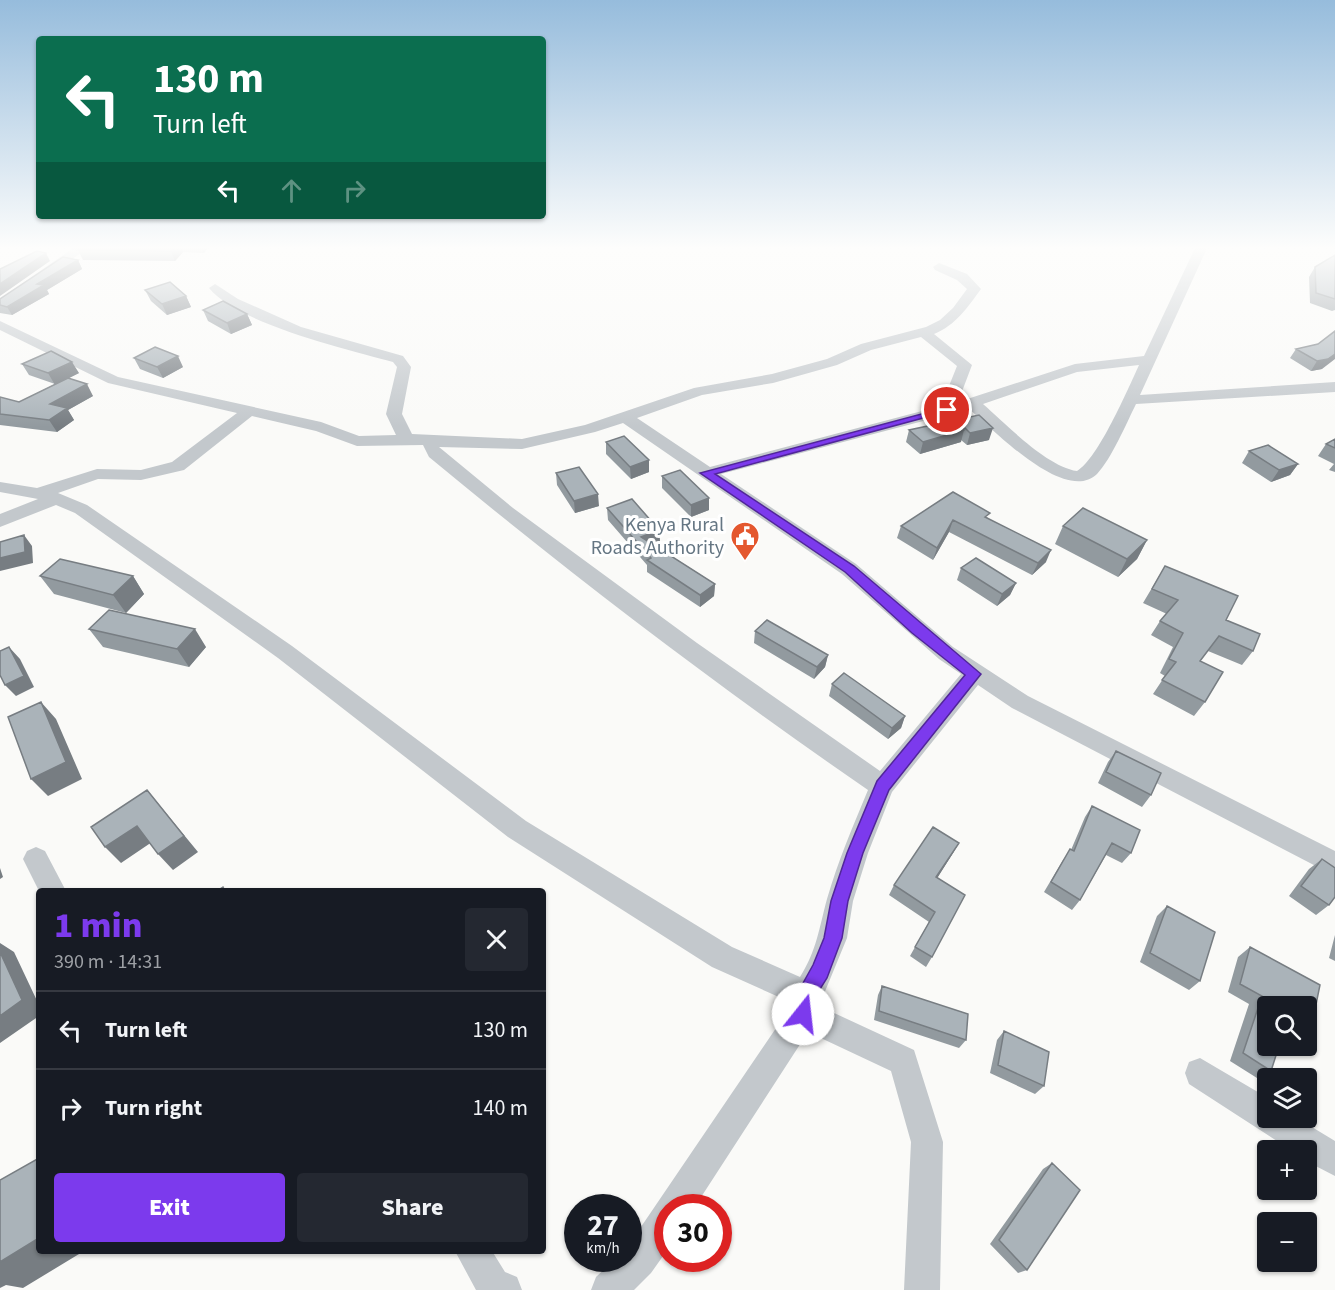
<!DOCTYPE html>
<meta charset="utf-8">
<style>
:root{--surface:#171b24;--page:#242831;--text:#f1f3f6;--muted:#9ea1a6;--line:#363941;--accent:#7c3aed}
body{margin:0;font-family:"Source Sans 3",sans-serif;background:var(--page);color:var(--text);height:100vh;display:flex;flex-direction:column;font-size:22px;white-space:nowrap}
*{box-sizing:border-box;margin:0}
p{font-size:20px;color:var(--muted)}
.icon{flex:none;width:33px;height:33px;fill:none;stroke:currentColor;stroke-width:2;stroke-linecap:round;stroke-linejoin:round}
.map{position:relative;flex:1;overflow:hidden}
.panel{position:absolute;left:36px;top:888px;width:510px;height:366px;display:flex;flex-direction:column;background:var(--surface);border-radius:6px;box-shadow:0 2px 4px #0004}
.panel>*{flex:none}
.banner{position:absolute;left:36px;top:36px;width:510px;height:183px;border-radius:6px;box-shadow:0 2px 4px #0004;background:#0b6e4f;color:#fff;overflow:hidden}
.tools{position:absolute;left:1257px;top:996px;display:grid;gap:12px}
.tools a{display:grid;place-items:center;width:60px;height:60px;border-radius:6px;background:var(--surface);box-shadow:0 2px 4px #0004;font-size:30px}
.speed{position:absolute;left:564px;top:1194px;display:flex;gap:12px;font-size:30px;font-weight:700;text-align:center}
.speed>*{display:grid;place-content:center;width:78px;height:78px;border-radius:50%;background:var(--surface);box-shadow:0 2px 4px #0004;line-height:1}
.speed small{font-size:15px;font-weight:400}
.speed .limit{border:9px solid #d22;background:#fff;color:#111}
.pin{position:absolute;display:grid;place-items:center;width:51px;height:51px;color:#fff;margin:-26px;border:3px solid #fff;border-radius:50%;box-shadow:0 2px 6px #0007}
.me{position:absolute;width:66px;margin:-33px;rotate:16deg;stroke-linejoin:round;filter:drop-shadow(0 0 4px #0008)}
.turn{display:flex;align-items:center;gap:21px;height:126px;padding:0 18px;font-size:27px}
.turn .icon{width:78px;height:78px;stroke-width:2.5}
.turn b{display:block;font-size:42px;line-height:51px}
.lanes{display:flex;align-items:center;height:57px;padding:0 18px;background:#0003;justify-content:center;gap:30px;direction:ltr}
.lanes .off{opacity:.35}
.round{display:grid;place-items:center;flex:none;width:63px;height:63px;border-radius:6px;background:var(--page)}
.headline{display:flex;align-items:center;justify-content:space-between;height:102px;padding:0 18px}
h1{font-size:36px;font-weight:800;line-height:45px;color:var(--accent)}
.cta{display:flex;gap:12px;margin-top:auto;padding:12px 18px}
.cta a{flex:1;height:69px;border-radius:6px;background:var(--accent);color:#fff;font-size:24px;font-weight:800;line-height:69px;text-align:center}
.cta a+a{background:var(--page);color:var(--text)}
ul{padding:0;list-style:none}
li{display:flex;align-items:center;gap:18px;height:78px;padding:0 18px;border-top:2px solid var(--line)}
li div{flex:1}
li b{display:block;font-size:22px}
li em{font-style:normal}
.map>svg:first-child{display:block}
</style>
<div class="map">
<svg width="1335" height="1290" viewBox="0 0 1335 1290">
<rect width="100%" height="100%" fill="#fafaf8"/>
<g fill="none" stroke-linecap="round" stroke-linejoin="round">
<path fill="#c3c8cc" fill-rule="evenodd" d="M 76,246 L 91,246 L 0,309 L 0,299 Z
M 1196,246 L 1208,246 L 1140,395 L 1335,382 L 1335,392 L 1136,404 C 1126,424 1112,458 1097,474 C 1065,505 993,429 969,409 L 721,474 L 856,564 L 953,647 L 1028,696 L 1335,851 L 1335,876 L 1012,708 L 978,685 L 892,792 L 868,853 L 853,901 L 847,938 L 819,1006 L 914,1050 L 943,1142 L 940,1290 L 904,1290 L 911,1142 L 891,1071 L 808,1032 L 694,1208 L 668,1208 L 668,1249 L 651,1273 L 634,1290 L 591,1290 L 596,1277 L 616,1258 L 628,1258 L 628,1246 L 789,1009 L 790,1002 L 712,967 L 508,837 L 278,658 L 75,513 L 56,505 L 0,527 L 0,514 L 38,499 L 0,492 L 0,482 L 37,488 L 97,469 L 141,470 L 172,462 L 237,413 L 108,383 L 0,330 L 0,321 L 118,377 L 321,422 L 359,436 L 396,435 L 386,414 L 397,367 L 393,362 C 347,349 238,324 209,288 L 215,284 L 238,299 L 301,327 L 403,356 L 411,367 L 402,414 L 412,434 L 522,439 L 585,425 L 694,388 L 772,374 L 827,359 L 861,344 L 926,327 L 940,320 L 953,308 L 967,289 L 957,280 L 935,270 L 933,267 L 939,263 L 967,274 L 981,289 C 967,308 956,325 934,334 L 972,365 L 958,402 L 1075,364 L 1144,356 ZM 921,337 L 957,366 L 941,406 L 710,467 L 637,418 L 702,395 L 773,383 L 837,365 L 871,350 ZM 1139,365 C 1128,389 1098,459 1077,471 C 1046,466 1007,425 983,404 L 1077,372 ZM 252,416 L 316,431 L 357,446 L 423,445 L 429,457 C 570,574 717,686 868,790 C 853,826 838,861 827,899 C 819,928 817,950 800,977 L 732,947 L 526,821 L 292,646 L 87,505 L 58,493 L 98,479 L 141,480 L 184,470 ZM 623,423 L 842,574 L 939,659 L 961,674 L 880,771 L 697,643 L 513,508 L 439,447 L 522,449 L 595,432 Z
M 36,847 L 45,851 L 66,891 L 39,891 L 23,859 L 27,851 Z
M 1200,1058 L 1268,1098 L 1268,1118 L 1297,1118 L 1335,1141 L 1335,1176 L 1306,1161 L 1306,1150 L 1291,1150 L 1189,1084 L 1185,1073 L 1189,1062 Z
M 455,1251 L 492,1251 L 505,1272 L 517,1277 L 522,1290 L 476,1290 Z"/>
</g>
<path fill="#929a9f" d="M 83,246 L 209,246 L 204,253 L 183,252 L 175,261 L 83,260 L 78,250 Z
M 1335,255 L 1335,310 L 1332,311 L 1310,303 L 1309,277 L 1315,267 Z
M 78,260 L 82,269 L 47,290 L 49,294 L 12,315 L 0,313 L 0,299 Z
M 145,290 L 186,296 L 191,307 L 167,315 L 151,301 Z
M 203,310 L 247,314 L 252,325 L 231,334 L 208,321 Z
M 1318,344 L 1322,369 L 1311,371 L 1290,358 L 1296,349 Z
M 134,358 L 183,367 L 163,378 L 140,369 Z
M 22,364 L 79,373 L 69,378 L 93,396 L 68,410 L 74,420 L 57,432 L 0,425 L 0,397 L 19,402 L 55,384 L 29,375 Z
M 979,415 L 989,440 L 967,445 L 961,440 L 961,442 L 920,454 L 906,442 L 909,430 Z
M 1335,439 L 1335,472 L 1329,470 L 1334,464 L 1318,456 L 1326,444 Z
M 606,442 L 649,460 L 649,472 L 631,479 L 606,454 Z
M 1249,451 L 1298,464 L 1290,475 L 1271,482 L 1242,463 Z
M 556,473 L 599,506 L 575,513 L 557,485 Z
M 662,476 L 709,498 L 709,510 L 691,517 L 662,488 Z
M 953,492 L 988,518 L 1046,562 L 1032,575 L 949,532 L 933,560 L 897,538 L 901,526 Z
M 607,508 L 659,530 L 660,542 L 653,544 L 715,584 L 714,596 L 700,607 L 647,572 L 647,565 L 608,520 Z
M 1063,526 L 1147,540 L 1137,559 L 1118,577 L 1055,544 Z
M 1165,566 L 1226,620 L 1253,651 L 1242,665 L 1208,651 L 1200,661 L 1205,702 L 1194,716 L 1153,694 L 1165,676 L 1160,673 L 1173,647 L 1151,635 L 1160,621 L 1167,614 L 1143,603 Z
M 961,568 L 1016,583 L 1010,595 L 997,606 L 957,580 Z
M 40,576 L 133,576 L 144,594 L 126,613 L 54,594 Z
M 89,629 L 206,647 L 189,667 L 103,647 Z
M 755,631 L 828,655 L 825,667 L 814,679 L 754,643 Z
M 832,684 L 905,716 L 901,728 L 888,739 L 829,696 Z
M 1116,751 L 1151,795 L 1142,807 L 1098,783 L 1108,762 Z
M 1092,806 L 1131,853 L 1122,863 L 1106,855 L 1080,900 L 1072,910 L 1044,892 L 1063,860 L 1071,850 L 1085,817 Z
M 959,843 L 953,853 L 937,878 L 932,957 L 926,967 L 910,956 L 929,922 L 889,895 L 894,885 Z
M 1322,859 L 1329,905 L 1316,915 L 1289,896 L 1309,869 Z
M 1167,906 L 1200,981 L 1189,990 L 1140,962 L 1157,916 Z
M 1335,935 L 1335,961 L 1329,958 Z
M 1250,947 L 1320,985 L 1312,1024 L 1306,1027 L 1306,1006 L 1268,1006 L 1268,1046 L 1279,1046 L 1271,1071 L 1257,1078 L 1230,1061 L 1249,1004 L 1228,992 L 1238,957 Z
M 882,986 L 966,1040 L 959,1048 L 874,1020 L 878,995 Z
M 1004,1031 L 1044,1086 L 1035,1094 L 990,1073 L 997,1040 Z
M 1052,1163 L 1027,1270 L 1018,1273 L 990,1244 L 1043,1169 Z"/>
<path fill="#777d82" d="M 175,246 L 181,246 L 183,252 L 175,261 L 171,251 Z
M 201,246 L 209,246 L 204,253 Z
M 46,253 L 50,261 L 0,296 L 0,284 Z
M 78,260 L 82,269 L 47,290 L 49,294 L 12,315 L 7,307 L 37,284 Z
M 186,296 L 191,307 L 167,315 L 162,304 Z
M 247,314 L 252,325 L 231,334 L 227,323 Z
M 1335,354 L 1335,359 L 1322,369 L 1311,371 L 1317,361 Z
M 178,356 L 183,367 L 163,378 L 157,367 Z
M 72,362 L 79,373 L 55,385 L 48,373 Z
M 87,384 L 93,396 L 68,410 L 74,420 L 57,432 L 49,420 L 50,404 Z
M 993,428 L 989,440 L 967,445 L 970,433 Z
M 964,430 L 961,442 L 920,454 L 923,442 Z
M 649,460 L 649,472 L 631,479 L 630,467 Z
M 1298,464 L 1290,475 L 1271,482 L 1279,470 Z
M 598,494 L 599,506 L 575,513 L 574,501 Z
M 709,498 L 709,510 L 691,517 L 691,505 Z
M 953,520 L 949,532 L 933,560 L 937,548 Z
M 659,530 L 660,542 L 643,548 L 641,537 Z
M 24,535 L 32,546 L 33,563 L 0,571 L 0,558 Z
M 1147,540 L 1137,559 L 1118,577 L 1127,559 Z
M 1051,550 L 1046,562 L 1032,575 L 1038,563 Z
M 133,576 L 144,594 L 126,613 L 113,595 Z
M 1016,583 L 1010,595 L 997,606 L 1002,594 Z
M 715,584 L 714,596 L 700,607 L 700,595 Z
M 195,629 L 206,647 L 189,667 L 177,649 Z
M 9,647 L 20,659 L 34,687 L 16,696 L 5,685 Z
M 828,655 L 825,667 L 814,679 L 817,667 Z
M 41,702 L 56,719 L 82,779 L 48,796 L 31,779 Z
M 905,716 L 901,728 L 888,739 L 892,728 Z
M 147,790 L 198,852 L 173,870 L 158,854 Z
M 137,826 L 152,842 L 121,863 L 105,847 Z
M 959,843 L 953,853 L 931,888 L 936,877 Z
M 0,868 L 3,877 L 0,879 Z
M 0,943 L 14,952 L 39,1005 L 39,1016 L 0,1043 Z
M 39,1238 L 39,1251 L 84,1251 L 23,1288 L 6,1285 L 0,1288 L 0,1262 Z"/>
<path fill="#aab3b9" stroke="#777d82" stroke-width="1.5" d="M 83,246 L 175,246 L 171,251 L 78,250 Z
M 37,251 L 46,253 L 0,284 L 0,269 Z
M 1335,255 L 1335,299 L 1316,293 L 1315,267 Z
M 63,257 L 78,260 L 37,284 L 44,285 L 7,307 L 0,305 L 0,299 Z
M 170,282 L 186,296 L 162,304 L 145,290 Z
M 223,301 L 247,314 L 227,323 L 203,310 Z
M 1335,331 L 1335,354 L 1328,359 L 1317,361 L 1296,349 L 1318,344 Z
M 155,347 L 178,356 L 157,367 L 134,358 Z
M 51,351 L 72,362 L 48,373 L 22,364 Z
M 68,378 L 87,384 L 50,404 L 67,408 L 49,420 L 0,414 L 0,397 L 19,402 Z
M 979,415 L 993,428 L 970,433 L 963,426 L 964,430 L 923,442 L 909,430 Z
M 624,436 L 649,460 L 630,467 L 606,442 Z
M 1335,439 L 1335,448 L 1326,444 Z
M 1268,445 L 1298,464 L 1279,470 L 1249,451 Z
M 579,467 L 598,494 L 574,501 L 556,473 Z
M 680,470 L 709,498 L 691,505 L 662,476 Z
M 953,492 L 990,513 L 985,517 L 1051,550 L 1038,563 L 953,520 L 937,548 L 901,526 Z
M 632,499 L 659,530 L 641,537 L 715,584 L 700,595 L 647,560 L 651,558 L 607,508 Z
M 1083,508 L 1147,540 L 1127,559 L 1063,526 Z
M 24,535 L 25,552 L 0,558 L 0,542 Z
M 976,558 L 1016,583 L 1002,594 L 961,568 Z
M 60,559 L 133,576 L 113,595 L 40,576 Z
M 1165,566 L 1238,596 L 1226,620 L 1260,634 L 1253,651 L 1219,636 L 1200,661 L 1223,672 L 1205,702 L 1162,680 L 1176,662 L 1169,659 L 1183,633 L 1160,621 L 1178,600 L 1152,589 Z
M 109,610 L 195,629 L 177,649 L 89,629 Z
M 767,620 L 828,655 L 817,667 L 755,631 Z
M 9,647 L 24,676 L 5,685 L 0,675 L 0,651 Z
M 844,673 L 905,716 L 892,728 L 832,684 Z
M 41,702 L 66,762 L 31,779 L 8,717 Z
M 1116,751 L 1161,773 L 1151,795 L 1106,772 Z
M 147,790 L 184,836 L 158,854 L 137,826 L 105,847 L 91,827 Z
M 1092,806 L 1140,830 L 1131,853 L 1112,843 L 1080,900 L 1051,882 L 1070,849 L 1074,851 Z
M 933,827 L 959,843 L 936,877 L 965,895 L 932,957 L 915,947 L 935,912 L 894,885 Z
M 1322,859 L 1335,868 L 1335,897 L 1329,905 L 1301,886 Z
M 223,887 L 225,891 L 217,891 Z
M 1167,906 L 1215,932 L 1200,981 L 1150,953 Z
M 1250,947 L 1320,985 L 1312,1024 L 1306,1021 L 1306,1006 L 1268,1006 L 1268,1046 L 1279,1046 L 1271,1071 L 1243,1053 L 1262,996 L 1240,984 Z
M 0,952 L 22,1000 L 0,1016 Z
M 882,986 L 968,1014 L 966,1040 L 879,1011 Z
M 1004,1031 L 1049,1052 L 1044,1086 L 998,1065 Z
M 39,1158 L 39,1238 L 0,1262 L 0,1180 Z
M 1052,1163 L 1080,1190 L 1027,1270 L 999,1240 Z"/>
<linearGradient id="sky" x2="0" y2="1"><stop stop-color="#96bcdc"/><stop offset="0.58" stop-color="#fdfdfc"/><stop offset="1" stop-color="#fdfdfc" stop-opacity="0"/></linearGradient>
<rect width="1335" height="427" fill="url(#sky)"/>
<path fill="#7c3aed" stroke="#51269a" stroke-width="1.5" d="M 944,408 L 953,410 L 715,474 L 854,566 L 981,674 L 889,790 L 863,853 L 848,901 L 842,938 L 827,978 L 815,997 L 810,1020 L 803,1023 L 796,1020 L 794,1014 L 797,994 L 813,965 L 824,938 L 831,901 L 847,853 L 877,781 L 965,675 L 912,633 L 845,572 L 700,473 Z"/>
<defs>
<g id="civic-pin" transform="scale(1.5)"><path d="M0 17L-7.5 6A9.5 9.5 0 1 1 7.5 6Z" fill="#e4572e" stroke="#fff"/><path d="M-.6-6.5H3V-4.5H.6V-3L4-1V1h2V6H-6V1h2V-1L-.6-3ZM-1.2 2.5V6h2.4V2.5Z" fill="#fff"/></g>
</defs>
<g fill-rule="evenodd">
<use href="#civic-pin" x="745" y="536"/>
</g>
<g text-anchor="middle" stroke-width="6" stroke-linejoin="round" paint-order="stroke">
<g font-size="20" fill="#657683" stroke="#fff" text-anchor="end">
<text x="724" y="531">Kenya Rural<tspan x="724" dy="23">Roads Authority</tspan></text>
</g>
</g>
</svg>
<div class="tools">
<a><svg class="icon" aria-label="search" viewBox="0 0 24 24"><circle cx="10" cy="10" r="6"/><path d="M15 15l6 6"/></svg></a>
<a><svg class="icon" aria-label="layers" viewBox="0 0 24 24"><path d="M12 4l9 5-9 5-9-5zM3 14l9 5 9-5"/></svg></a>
<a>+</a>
<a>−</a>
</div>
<div class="speed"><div>27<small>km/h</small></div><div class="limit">30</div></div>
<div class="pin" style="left:947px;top:410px;background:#d93025"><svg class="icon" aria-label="arrive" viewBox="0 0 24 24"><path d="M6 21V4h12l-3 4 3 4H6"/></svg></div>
<svg class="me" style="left:803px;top:1014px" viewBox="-20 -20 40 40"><circle r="19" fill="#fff"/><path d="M0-13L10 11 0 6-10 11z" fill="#7c3aed"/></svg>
<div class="banner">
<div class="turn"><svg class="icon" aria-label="left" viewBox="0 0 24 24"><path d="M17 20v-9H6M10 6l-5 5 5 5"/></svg><div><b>130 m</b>Turn left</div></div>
<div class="lanes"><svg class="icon" aria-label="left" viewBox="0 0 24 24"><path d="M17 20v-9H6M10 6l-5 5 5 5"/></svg><svg class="icon off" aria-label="ahead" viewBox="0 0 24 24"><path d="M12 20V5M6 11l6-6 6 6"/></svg><svg class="icon off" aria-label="right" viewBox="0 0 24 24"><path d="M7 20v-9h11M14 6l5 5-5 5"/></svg></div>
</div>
<section class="panel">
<div class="headline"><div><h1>1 min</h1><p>390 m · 14:31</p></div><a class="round"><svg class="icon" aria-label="close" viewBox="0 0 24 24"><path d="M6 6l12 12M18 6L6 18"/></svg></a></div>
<ul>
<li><svg class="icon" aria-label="left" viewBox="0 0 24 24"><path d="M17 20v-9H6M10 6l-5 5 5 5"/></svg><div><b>Turn left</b></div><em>130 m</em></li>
<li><svg class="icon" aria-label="right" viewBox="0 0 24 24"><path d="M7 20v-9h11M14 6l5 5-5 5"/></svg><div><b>Turn right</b></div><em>140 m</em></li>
</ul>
<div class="cta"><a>Exit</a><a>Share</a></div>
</section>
</div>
